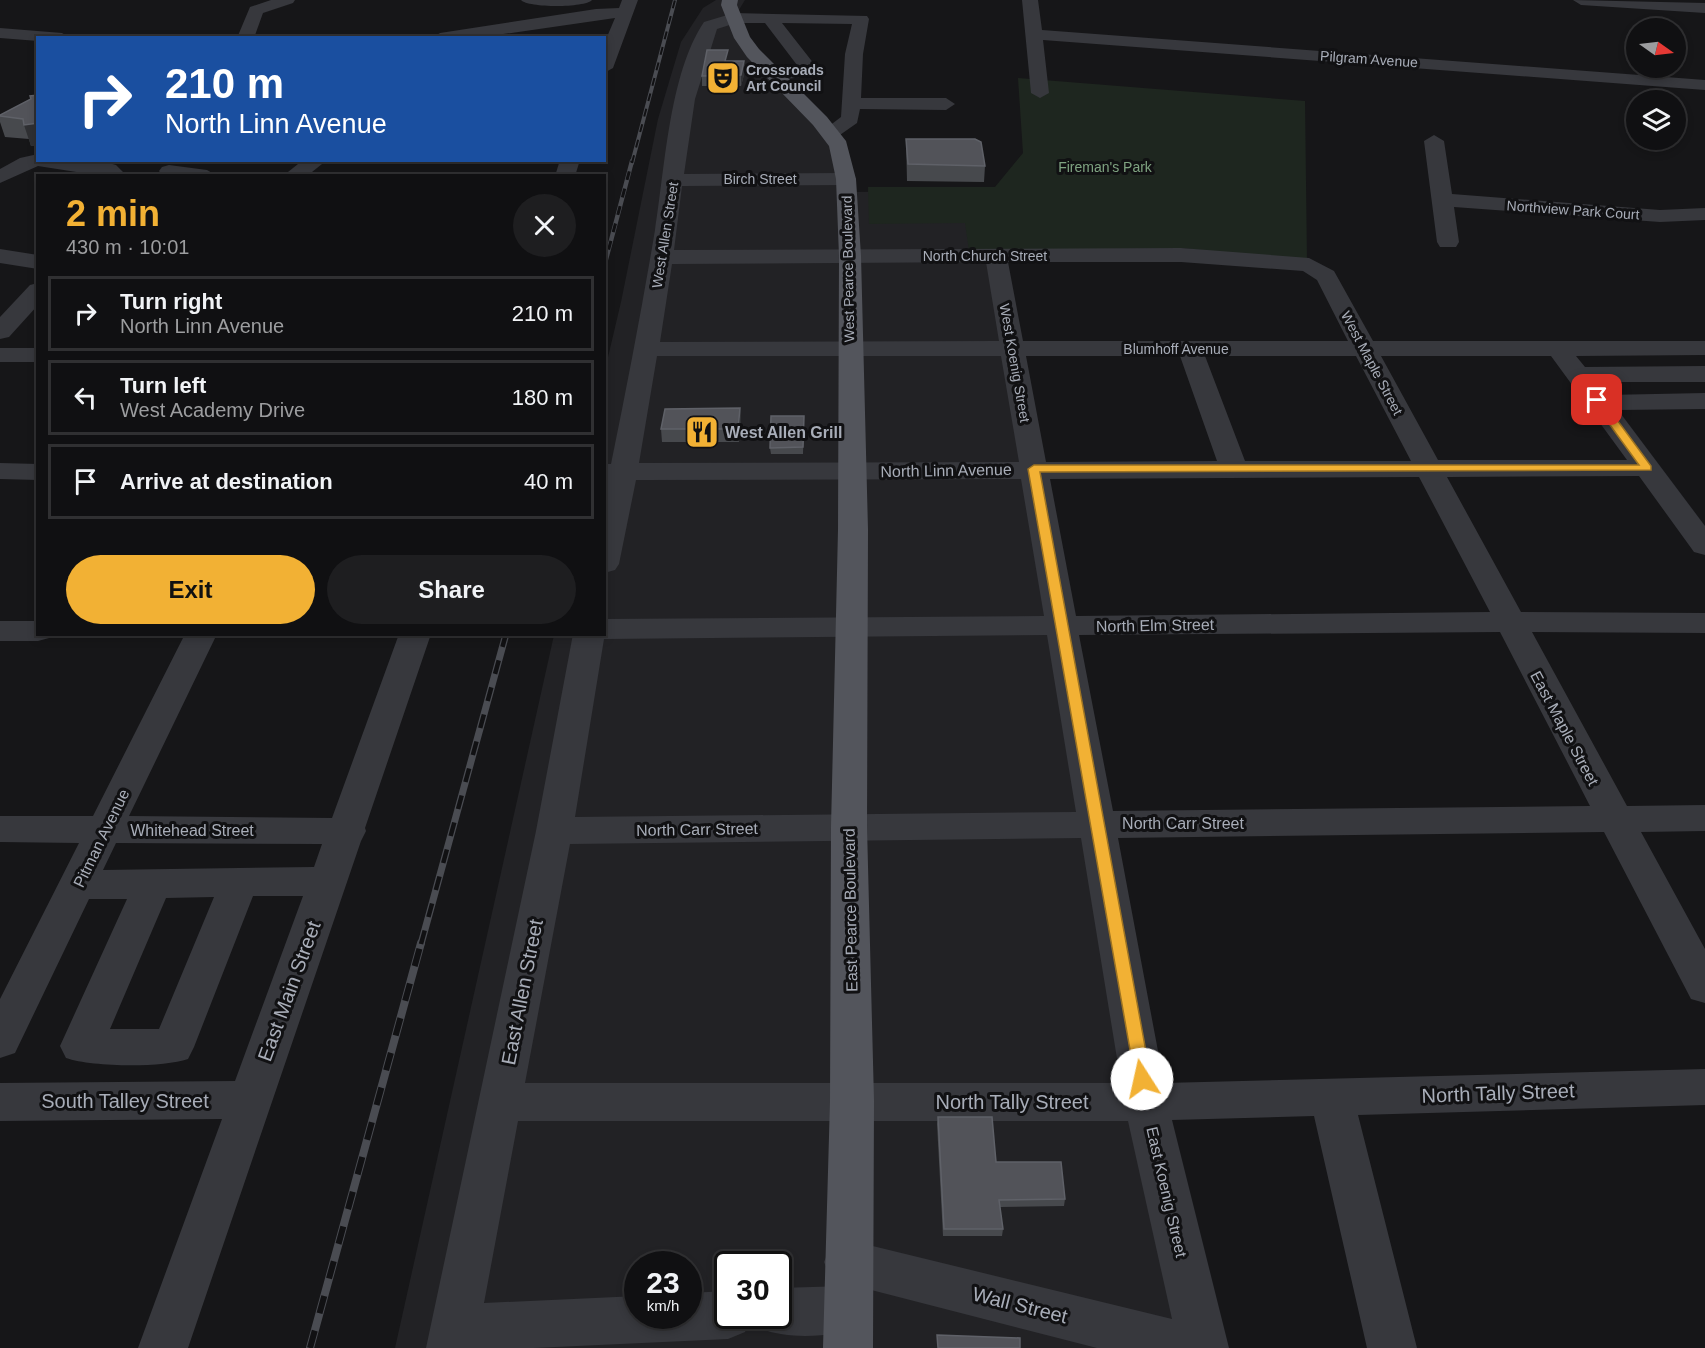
<!DOCTYPE html>
<meta charset="utf-8">
<style>
:root{--surface:#101012;--page:#1e1e20;--text:#f1f3f6;--muted:#9c9d9f;--line:#303032;--accent:#f2b134}
body{margin:0;font-family:Helvetica,sans-serif;background:var(--page);color:var(--text);height:100vh;display:flex;flex-direction:column;font-size:22px;white-space:nowrap}
*{box-sizing:border-box;margin:0}
p{font-size:20px;color:var(--muted)}
.icon{flex:none;width:33px;height:33px;fill:none;stroke:currentColor;stroke-width:2;stroke-linecap:round;stroke-linejoin:round}
.map{position:relative;flex:1;overflow:hidden}
.side{position:absolute;left:36px;top:174px;width:570px;height:462px;display:flex;flex-direction:column;background:var(--surface);border-radius:0px;box-shadow:0 3px 9px #0003,0 0 0 2px var(--line)}
.side>*{flex:none}
.banner{position:absolute;left:36px;top:36px;width:570px;height:126px;border-radius:0px;box-shadow:0 3px 9px #0003,0 0 0 2px var(--line);background:#1a4fa0;color:#fff;overflow:hidden}
.needle{width:39px;rotate:104deg}
.tools{position:absolute;left:1626px;top:18px;display:grid;gap:12px}
.tools a{display:grid;place-items:center;width:60px;height:60px;border-radius:50%;background:var(--surface);box-shadow:0 3px 9px #0003,0 0 0 2px var(--line);font-size:30px}
.speed{position:absolute;left:624px;top:1251px;display:flex;gap:12px;font-size:30px;font-weight:700;text-align:center}
.speed>*{display:grid;place-content:center;width:78px;height:78px;border-radius:50%;background:var(--surface);box-shadow:0 3px 9px #0003,0 0 0 2px var(--line);line-height:1}
.speed small{font-size:15px;font-weight:400}
.speed .limit{border:3px solid #111;border-radius:9px;background:#fff;color:#111}
.pin{position:absolute;display:grid;place-items:center;width:51px;height:51px;color:#fff;margin:-26px;border-radius:12px;box-shadow:0 3px 9px #0006}
.me{position:absolute;width:66px;margin:-33px;rotate:350deg;stroke-linejoin:round;filter:drop-shadow(0 0 4px #0008)}
.turn{display:flex;align-items:center;gap:21px;height:126px;padding:0 30px;font-size:27px}
.turn .icon{width:78px;height:78px;stroke-width:2.5}
.turn b{display:block;font-size:42px;line-height:51px}
.round{display:grid;place-items:center;flex:none;width:63px;height:63px;border-radius:32px;background:var(--page)}
.summary{display:flex;align-items:center;justify-content:space-between;height:102px;padding:0 30px}
h1{font-size:36px;font-weight:600;line-height:45px;color:var(--accent)}
.action{display:flex;gap:12px;margin-top:auto;padding:12px 30px}
.action a{flex:1;height:69px;border-radius:36px;background:var(--accent);color:#111;font-size:24px;font-weight:600;line-height:69px;text-align:center}
.action a+a{background:var(--page);color:var(--text)}
ul{padding:0;list-style:none}
li{display:flex;align-items:center;gap:18px;height:75px;margin:0 12px 9px;padding:0 18px;border:3px solid var(--line);border-radius:0px}
li div{flex:1}
li b{display:block;font-size:22px}
li em{font-style:normal}
.map>svg:first-child{display:block}
</style>
<div class="map">
<svg width="1705" height="1348" viewBox="0 0 1705 1348">
<rect width="100%" height="100%" fill="#161618"/>
<path fill="#222225" fill-rule="evenodd" d="M 716,0 L 745,0 L 734,18 L 753,53 L 820,121 L 847,192 L 969,191 L 987,256 L 1198,1348 L 395,1348 L 554,635 L 604,634 L 605,370 L 621,302 L 658,119 L 681,42 L 703,8 ZM 638,1264 L 688,1264 L 688,1316 L 638,1316 ZM 728,1264 L 778,1264 L 778,1316 L 728,1316 Z"/>
<path fill="#1e261f" d="M 1018,78 L 1305,101 L 1307,262 L 1183,248 L 969,251 L 965,223 L 869,224 L 868,187 L 995,187 L 1023,153 Z"/>
<g fill="none" stroke-linecap="round" stroke-linejoin="round">
<path fill="#37383d" fill-rule="evenodd" d="M 271,0 L 295,0 L 293,3 L 263,13 L 254,38 L 237,38 L 250,7 Z
M 521,0 L 592,0 C 585,8 528,8 521,0 Z
M 622,0 L 638,0 L 613,68 L 604,73 L 604,44 L 615,18 L 476,38 L 432,38 L 440,33 L 596,9 L 619,8 Z
M 1022,0 L 1038,0 L 1042,30 L 1705,80 L 1705,90 L 1043,40 L 1049,93 L 1040,98 L 1031,93 Z
M 1573,0 L 1705,3 L 1705,13 L 1581,5 Z
M 734,13 L 867,16 L 869,19 L 863,54 L 861,98 L 946,98 L 955,104 L 946,110 L 860,109 L 857,123 L 837,137 L 823,137 L 820,133 L 841,117 L 845,54 L 852,24 L 782,23 L 818,69 C 810,78 779,81 767,78 L 764,74 L 767,70 L 797,65 L 765,23 L 736,23 L 717,29 L 695,99 L 684,174 L 846,173 L 853,175 L 856,179 L 853,183 L 846,185 L 682,186 L 674,250 L 1181,248 L 1309,258 L 1334,271 L 1373,341 L 1705,341 L 1705,355 L 1576,356 L 1585,367 L 1705,366 L 1705,382 L 1597,382 L 1606,395 L 1705,393 L 1705,409 L 1618,410 L 1705,526 L 1705,555 L 1694,552 L 1639,476 L 1447,477 L 1521,612 L 1705,613 L 1705,633 L 1532,632 L 1627,806 L 1705,805 L 1705,831 L 1641,832 L 1705,949 L 1705,1003 L 1691,999 L 1604,832 L 1118,838 L 1164,1083 L 1705,1069 L 1705,1105 L 1358,1115 L 1417,1348 L 1367,1348 L 1314,1116 L 1172,1120 L 1229,1348 L 1097,1348 L 848,1284 L 831,1278 L 824,1262 L 831,1246 L 848,1240 L 1172,1319 L 1128,1121 L 518,1121 L 484,1303 L 638,1296 L 638,1316 L 688,1316 L 688,1293 L 728,1291 L 728,1316 L 752,1316 L 745,1332 L 728,1339 L 534,1348 L 426,1348 L 536,831 L 573,634 L 604,634 L 604,619 L 1044,616 L 1021,479 L 636,480 L 619,564 L 615,570 L 604,573 L 604,495 L 608,480 L 604,480 L 604,464 L 611,464 C 627,386 642,308 655,230 C 665,169 669,74 704,22 ZM 986,262 L 999,341 L 660,342 L 672,264 ZM 1008,262 L 1181,262 L 1303,271 L 1317,280 L 1348,341 L 1023,341 ZM 657,356 L 1001,356 L 1019,462 L 639,463 ZM 1026,356 L 1180,356 L 1217,461 L 1046,462 ZM 1205,356 L 1356,356 L 1411,461 L 1245,461 ZM 1381,356 L 1551,356 L 1627,460 L 1438,460 ZM 1419,477 L 1490,612 L 1076,616 L 1050,479 ZM 1500,632 L 1590,806 L 1113,811 L 1079,635 ZM 1047,635 L 1076,812 L 575,817 L 604,639 ZM 1081,838 L 1121,1083 L 525,1083 L 570,844 Z
M 0,28 L 62,33 L 70,38 L 38,38 L 38,41 L 0,38 Z
M 1434,135 L 1444,141 L 1452,194 L 1660,210 L 1705,208 L 1705,220 L 1660,222 L 1454,207 L 1459,242 L 1456,247 L 1440,247 L 1437,242 L 1424,141 Z
M 38,154 L 38,160 L 109,163 L 116,165 L 123,172 L 122,176 L 102,176 L 38,166 L 0,183 L 0,169 L 20,158 Z
M 303,160 L 327,160 L 307,176 L 283,176 Z
M 560,160 L 580,160 L 575,176 L 555,176 Z
M 169,165 L 207,170 L 217,176 L 162,175 L 159,171 L 162,167 Z
M 0,249 L 38,255 L 38,269 L 0,263 Z
M 38,283 L 38,305 L 9,337 L 0,339 L 0,317 L 30,285 Z
M 0,348 L 38,348 L 38,362 L 0,362 Z
M 0,463 L 38,464 L 38,480 L 0,479 Z
M 0,621 L 38,621 L 38,634 L 52,634 L 49,638 L 38,641 L 0,641 Z
M 185,634 L 217,634 L 129,816 L 332,818 L 399,634 L 431,634 L 365,828 L 366,831 L 361,841 L 188,1348 L 138,1348 L 222,1119 L 0,1121 L 0,1083 L 235,1081 L 303,896 L 253,896 L 194,1047 L 188,1059 C 162,1068 92,1067 66,1058 L 60,1046 L 127,899 L 89,899 L 15,1053 L 0,1058 L 0,999 L 79,843 L 0,842 L 0,816 L 93,816 ZM 116,843 L 322,844 L 314,867 L 103,870 ZM 214,897 L 159,1029 L 110,1029 L 166,898 Z
M 847,1286 L 864,1292 L 872,1309 L 864,1326 C 835,1337 790,1340 761,1329 L 755,1316 L 778,1316 L 778,1288 Z"/>
<path fill="#53555c" fill-rule="evenodd" d="M 722,0 L 738,0 L 737,5 L 750,37 L 759,49 L 827,117 L 846,141 L 856,179 L 861,256 L 868,530 L 867,827 L 874,1101 L 873,1348 L 823,1348 L 830,1101 L 831,827 L 838,530 L 839,256 L 836,179 L 829,146 L 813,125 L 747,57 L 734,38 L 721,5 Z"/>
<g stroke="#4a4c52" stroke-width="4">
<path id="rail-far3" d="M 632,163 L 675,0"/>
</g>
<g stroke="#4a4c52" stroke-width="4.5">
<path id="rail-far2" d="M 604,267 L 632,161"/>
</g>
<g stroke="#4a4c52" stroke-width="7">
<path id="rail-far1" d="M 421,944 L 506,634"/>
</g>
<g stroke="#4a4c52" stroke-width="8">
<path id="rail" d="M 310,1348 L 421,943"/>
</g>
<use href="#rail-far3" stroke="#111113" stroke-width="2" stroke-dasharray="8" stroke-linecap="butt"/>
<use href="#rail-far2" stroke="#111113" stroke-width="3" stroke-dasharray="9" stroke-linecap="butt"/>
<use href="#rail-far1" stroke="#111113" stroke-width="4.5" stroke-dasharray="14" stroke-linecap="butt"/>
<use href="#rail" stroke="#111113" stroke-width="6" stroke-dasharray="18" stroke-linecap="butt"/>
</g>
<path fill="#47494d" d="M 728,61 L 744,61 L 745,71 L 741,86 L 702,86 L 702,76 Z
M 38,95 L 38,145 L 31,146 L 29,139 L 5,137 L 0,122 L 0,115 Z
M 906,139 L 985,166 L 984,182 L 907,181 Z
M 740,408 L 741,420 L 739,442 L 662,442 L 661,429 Z
M 804,416 L 803,454 L 771,454 L 770,448 Z
M 938,1117 L 996,1162 L 1065,1199 L 1064,1206 L 1000,1207 L 1003,1229 L 1002,1236 L 943,1236 L 937,1124 Z"/>
<path fill="#2f3033" d="M 744,61 L 745,71 L 741,86 L 741,75 Z
M 38,123 L 38,145 L 31,146 L 24,125 Z
M 740,408 L 741,420 L 739,442 L 738,429 Z"/>
<path fill="#525359" stroke="#5f6168" stroke-width="1.5" d="M 707,50 L 728,50 L 725,61 L 744,61 L 741,75 L 702,76 Z
M 38,95 L 38,123 L 24,125 L 23,119 L 0,116 L 0,115 L 31,99 L 30,96 Z
M 906,139 L 975,139 L 981,142 L 985,166 L 908,164 Z
M 740,408 L 738,429 L 661,429 L 665,409 Z
M 771,416 L 804,416 L 803,447 L 770,448 Z
M 938,1117 L 992,1117 L 996,1162 L 1061,1162 L 1065,1199 L 999,1200 L 1003,1229 L 944,1229 Z
M 937,1335 L 1020,1338 L 1020,1348 L 938,1348 Z"/>
<path fill="#f2b134" stroke="#9d7322" stroke-width="1.5" d="M 1594,398 L 1601,398 L 1651,466 L 1651,470 L 1040,472 L 1151,1079 L 1149,1084 L 1142,1087 L 1136,1084 L 1028,469 L 1034,465 L 1639,465 L 1592,400 Z"/>
<defs>
<g id="theatre-square" transform="scale(1.725)"><rect x="-9" y="-9" width="18" height="18" rx="4" fill="#f2b134" stroke="#111113"/><path d="M-5-5.5Q0-4 5-5.5V0Q5 5 0 6Q-5 5-5 0ZM-3.3-2.5H-1v1.5H-3.3ZM1-2.5H3.3v1.5H1ZM-2.8 1Q0 5.5 2.8 1Z" fill="#111"/></g>
<g id="restaurant-square" transform="scale(1.725)"><rect x="-9" y="-9" width="18" height="18" rx="4" fill="#f2b134" stroke="#111113"/><path d="M-5-6h1v4h1v-4h1v4h1v-4h1v5L-1.5 .5V6h-2V.5L-5-1ZM5-6V6H3V1.5H1.5Q1.5-4 5-6Z" fill="#111"/></g>
</defs>
<g fill-rule="evenodd">
<use href="#theatre-square" x="723" y="78"/>
<use href="#restaurant-square" x="702" y="432"/>
</g>
<g text-anchor="middle" stroke-width="6" stroke-linejoin="round" paint-order="stroke">
<g font-size="14" fill="#a8adb8" stroke="#111113">
<text transform="translate(1369 59) rotate(4)" y="5">Pilgram Avenue</text>
<text x="760" y="184">Birch Street</text>
<text transform="translate(1573 210) rotate(4)" y="5">Northview Park Court</text>
<text transform="translate(665 235) rotate(-81)" y="5">West Allen Street</text>
<text x="985" y="261">North Church Street</text>
<text transform="translate(848 269) rotate(-91)" y="5">West Pearce Boulevard</text>
<text x="1176" y="354">Blumhoff Avenue</text>
<text transform="translate(1015 363) rotate(80)" y="5">West Koenig Street</text>
<text transform="translate(1372 363) rotate(62)" y="5">West Maple Street</text>
</g>
<g font-size="14" font-weight="bold" fill="#a8adb8" stroke="#111113" text-anchor="start">
<text x="746" y="75">Crossroads<tspan x="746" dy="16">Art Council</tspan></text>
</g>
<g font-size="14" fill="#7fa381" stroke="#111113">
<text x="1105" y="172">Fireman's Park</text>
</g>
<g font-size="16" font-weight="bold" fill="#a8adb8" stroke="#111113" text-anchor="start">
<text x="725" y="438">West Allen Grill</text>
</g>
<g font-size="16" fill="#a8adb8" stroke="#111113">
<text transform="translate(946 470) rotate(-1)" y="6">North Linn Avenue</text>
<text transform="translate(1155 625) rotate(-1)" y="6">North Elm Street</text>
<text transform="translate(1565 728) rotate(62)" y="6">East Maple Street</text>
<text x="1183" y="829">North Carr Street</text>
<text transform="translate(697 829) rotate(-1)" y="6">North Carr Street</text>
<text x="192" y="836">Whitehead Street</text>
<text transform="translate(101 838) rotate(-64)" y="6">Pitman Avenue</text>
<text transform="translate(850 910) rotate(-91)" y="6">East Pearce Boulevard</text>
<text transform="translate(1167 1192) rotate(77)" y="6">East Koenig Street</text>
</g>
<g font-size="20" fill="#a8adb8" stroke="#111113">
<text transform="translate(289 991) rotate(-70)" y="7">East Main Street</text>
<text transform="translate(522 992) rotate(-79)" y="7">East Allen Street</text>
<text transform="translate(1498 1093) rotate(-2)" y="7">North Tally Street</text>
<text x="125" y="1108">South Talley Street</text>
<text x="1012" y="1109">North Tally Street</text>
<text transform="translate(1020 1305) rotate(14)" y="7">Wall Street</text>
</g>
</g>
</svg>
<div class="tools">
<a><svg class="needle" viewBox="-14 -14 28 28"><path d="M0-13l5 13h-10z" fill="#e53935"/><path d="M0 13l5-13h-10z" fill="#9c9d9f"/></svg></a>
<a><svg class="icon" aria-label="layers" viewBox="0 0 24 24"><path d="M12 4l9 5-9 5-9-5zM3 14l9 5 9-5"/></svg></a>
</div>
<div class="speed"><div>23<small>km/h</small></div><div class="limit">30</div></div>
<div class="pin" style="left:1597px;top:400px;background:#d93025"><svg class="icon" aria-label="arrive" viewBox="0 0 24 24"><path d="M6 21V4h12l-3 4 3 4H6"/></svg></div>
<svg class="me" style="left:1142px;top:1079px" viewBox="-20 -20 40 40"><circle r="19" fill="#fff"/><path d="M0-13L10 11 0 6-10 11z" fill="#f2b134"/></svg>
<div class="banner">
<div class="turn"><svg class="icon" aria-label="right" viewBox="0 0 24 24"><path d="M7 20v-9h11M14 6l5 5-5 5"/></svg><div><b>210 m</b>North Linn Avenue</div></div>
</div>
<section class="side">
<div class="summary"><div><h1>2 min</h1><p>430 m · 10:01</p></div><a class="round"><svg class="icon" aria-label="close" viewBox="0 0 24 24"><path d="M6 6l12 12M18 6L6 18"/></svg></a></div>
<ul>
<li><svg class="icon" aria-label="right" viewBox="0 0 24 24"><path d="M7 20v-9h11M14 6l5 5-5 5"/></svg><div><b>Turn right</b><p>North Linn Avenue</p></div><em>210 m</em></li>
<li><svg class="icon" aria-label="left" viewBox="0 0 24 24"><path d="M17 20v-9H6M10 6l-5 5 5 5"/></svg><div><b>Turn left</b><p>West Academy Drive</p></div><em>180 m</em></li>
<li><svg class="icon" aria-label="arrive" viewBox="0 0 24 24"><path d="M6 21V4h12l-3 4 3 4H6"/></svg><div><b>Arrive at destination</b></div><em>40 m</em></li>
</ul>
<div class="action"><a>Exit</a><a>Share</a></div>
</section>
</div>
